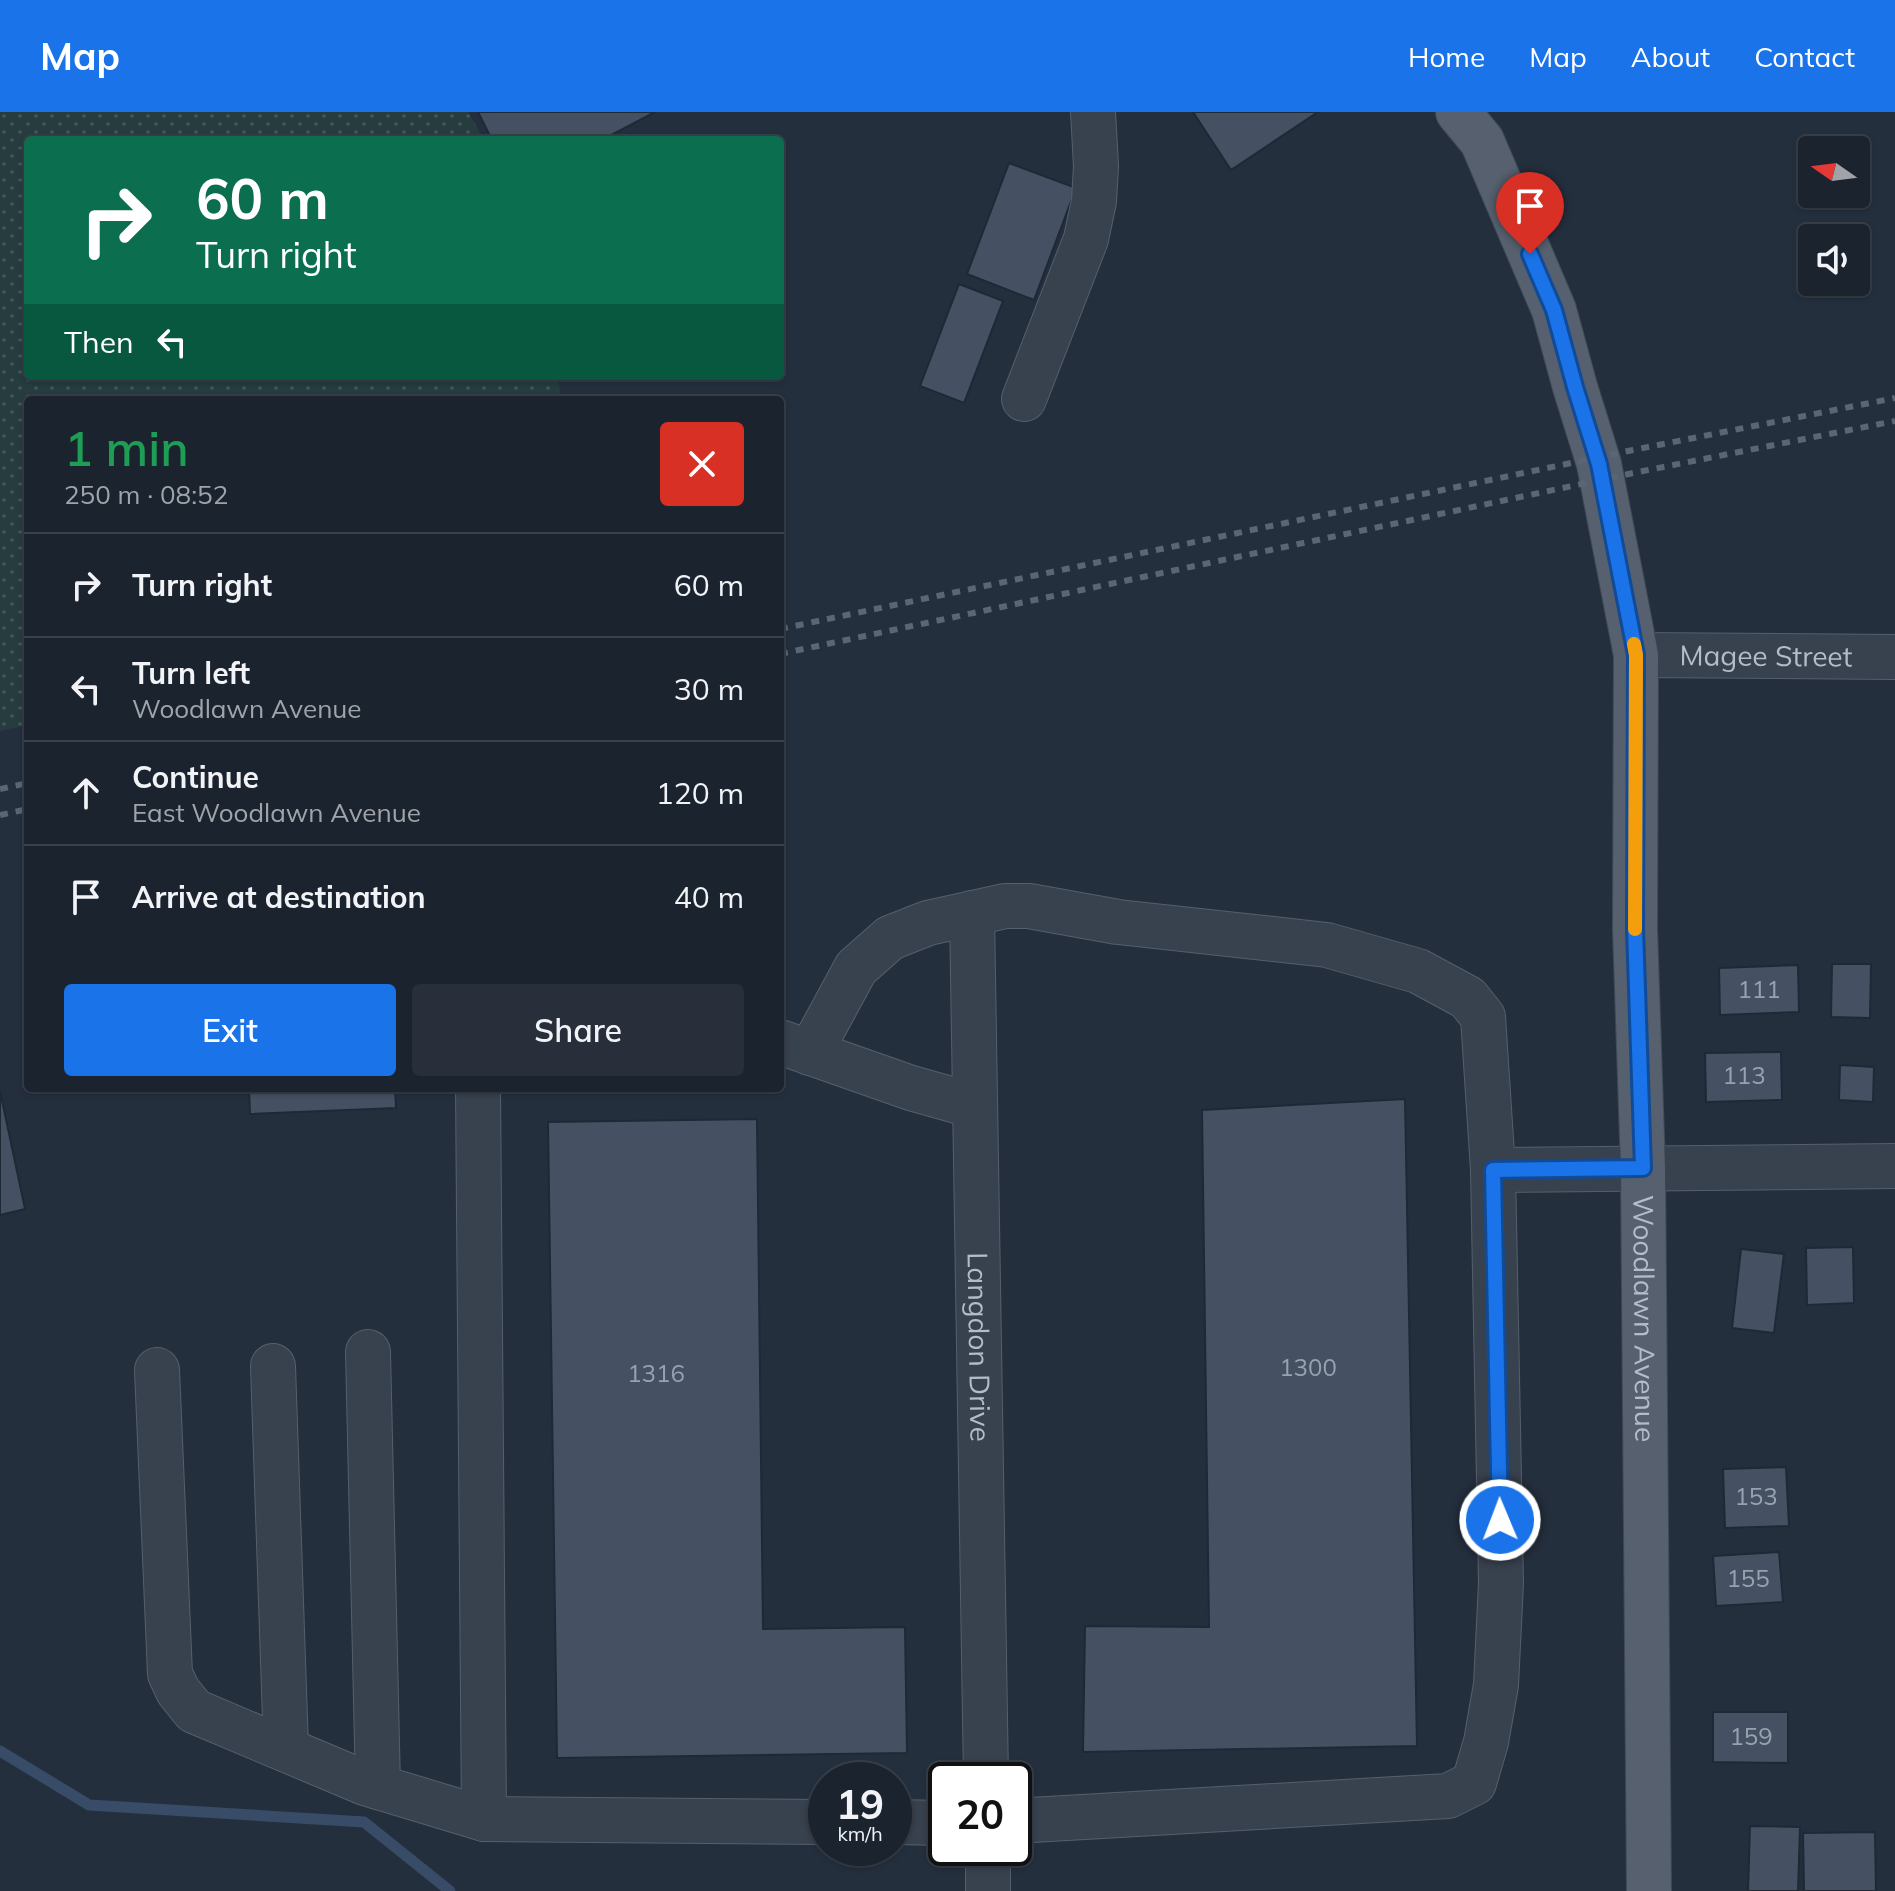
<!DOCTYPE html>
<meta charset="utf-8">
<style>
:root{--surface:#1b232e;--page:#282f3a;--text:#f1f3f6;--muted:#a0a4aa;--line:#39404a;--accent:#1a73e8}
body{margin:0;font-family:Mulish,sans-serif;background:var(--page);color:var(--text);height:100vh;display:flex;flex-direction:column;font-size:30px;white-space:nowrap}
*{box-sizing:border-box;margin:0}
p{font-size:26px;color:var(--muted)}
.icon{flex:none;width:44px;height:44px;fill:none;stroke:currentColor;stroke-width:2;stroke-linecap:round;stroke-linejoin:round}
.map{position:relative;flex:1;overflow:hidden}
.drawer{position:absolute;left:24px;top:284px;width:760px;height:696px;display:flex;flex-direction:column;background:var(--surface);border-radius:8px;box-shadow:0 2px 6px #0004,0 0 0 2px var(--line)}
.drawer>*{flex:none}
.guide{position:absolute;left:24px;top:24px;width:760px;height:244px;border-radius:8px;box-shadow:0 2px 6px #0004,0 0 0 2px var(--line);background:#0b6e4f;color:#fff;overflow:hidden}
.needle{width:52px;rotate:284deg}
.fabs{position:absolute;left:1798px;top:24px;display:grid;gap:16px}
.fabs a{display:grid;place-items:center;width:72px;height:72px;border-radius:8px;background:var(--surface);box-shadow:0 2px 6px #0004,0 0 0 2px var(--line);font-size:40px}
.speed{position:absolute;left:808px;top:1650px;display:flex;gap:16px;font-size:40px;font-weight:700;text-align:center}
.speed>*{display:grid;place-content:center;width:104px;height:104px;border-radius:50%;background:var(--surface);box-shadow:0 2px 6px #0004,0 0 0 2px var(--line);line-height:1}
.speed small{font-size:20px;font-weight:400}
.speed .limit{border:4px solid #111;border-radius:12px;background:#fff;color:#111}
.pin{position:absolute;display:grid;place-items:center;width:68px;height:68px;color:#fff;margin:-82px -34px;border-radius:50% 50% 50% 0;rotate:-45deg;box-shadow:0 0 8px #0007}
.pin .icon{rotate:45deg}
.me{position:absolute;width:88px;margin:-44px;rotate:359deg;stroke-linejoin:round;filter:drop-shadow(0 0 6px #0008)}
.turn{display:flex;align-items:center;gap:28px;height:168px;padding:0 40px;font-size:36px}
.turn .icon{width:104px;height:104px;stroke-width:2.5}
.turn b{display:block;font-size:56px;line-height:68px}
.then{display:flex;align-items:center;height:76px;padding:0 40px;background:#0003;gap:16px;font-size:30px}
.round{display:grid;place-items:center;flex:none;width:84px;height:84px;border-radius:8px;background:var(--page)}
.overview{display:flex;align-items:center;justify-content:space-between;height:136px;padding:0 40px}
h1{font-size:48px;font-weight:600;line-height:60px;color:#1e9e55}
.button{display:flex;gap:16px;margin-top:auto;padding:16px 40px}
.button a{flex:1;height:92px;border-radius:8px;background:var(--accent);color:#fff;font-size:32px;font-weight:600;line-height:92px;text-align:center}
.button a+a{background:var(--page);color:var(--text)}
ul{padding:0;list-style:none}
li{display:flex;align-items:center;gap:24px;height:104px;padding:0 40px;border-top:2px solid var(--line)}
li div{flex:1}
li b{display:block;font-size:30px}
li em{font-style:normal}
header{display:flex;align-items:center;gap:48px;box-sizing:border-box;height:112px;padding:0 40px;background:var(--accent);color:#fff}
header strong{font-size:38px}
nav{display:flex;gap:44px;margin-inline-start:auto;font-size:28px}
.map>svg:first-child{display:block}
</style>
<header>
<strong>Map</strong>
<nav><a>Home</a><a>Map</a><a>About</a><a>Contact</a></nav>
</header>
<div class="map">
<svg width="1895" height="1779" viewBox="0 0 1895 1779">
<defs>
<pattern id="park-dots" width="8" height="8" patternUnits="userSpaceOnUse" patternTransform="scale(2)"><rect width="8" height="8" fill="#263c3f"/><path d="M2 2h.1M6 6h.1" fill="none" stroke="#435659" stroke-width="1.8" stroke-linecap="round"/></pattern>
</defs>
<rect width="100%" height="100%" fill="#242f3e"/>
<path fill="url(#park-dots)" d="M 0,0 L 468,0 L 484,28 L 28,28 L 28,264 L 558,264 L 561,288 L 28,288 L 28,613 L 0,619 Z"/>
<g fill="none" stroke-linecap="round" stroke-linejoin="round">
<path stroke="#394c67" stroke-width="11" d="M 0,1639 L 89,1693 L 364,1710 L 450,1779"/>
</g>
<path fill="#455162" stroke="#1f2835" stroke-width="2" d="M 478,0 L 655,0 L 602,28 L 492,28 Z
M 1193,0 L 1318,0 L 1231,58 Z
M 1009,51 L 1076,76 L 1034,188 L 967,162 Z
M 959,172 L 1003,189 L 964,291 L 920,274 Z
M 1832,852 L 1871,852 L 1870,906 L 1831,905 Z
M 1798,853 L 1799,900 L 1720,903 L 1719,856 Z
M 1781,940 L 1782,988 L 1706,990 L 1705,941 Z
M 1840,953 L 1874,955 L 1873,990 L 1839,988 Z
M 249,976 L 395,976 L 396,996 L 250,1002 Z
M 0,979 L 25,1097 L 0,1103 Z
M 1405,987 L 1417,1634 L 1083,1640 L 1085,1514 L 1209,1515 L 1202,998 Z
M 757,1007 L 763,1517 L 905,1515 L 907,1641 L 557,1646 L 548,1010 Z
M 1853,1135 L 1854,1191 L 1807,1193 L 1806,1136 Z
M 1741,1137 L 1784,1142 L 1774,1221 L 1732,1216 Z
M 1786,1355 L 1789,1414 L 1725,1416 L 1723,1357 Z
M 1779,1440 L 1783,1490 L 1716,1494 L 1713,1444 Z
M 1713,1600 L 1788,1600 L 1788,1651 L 1713,1650 Z
M 1750,1714 L 1800,1715 L 1798,1779 L 1748,1779 Z
M 1875,1720 L 1876,1779 L 1804,1779 L 1803,1721 Z"/>
<g fill="none" stroke-linecap="round" stroke-linejoin="round">
<g stroke="#565f6c" stroke-width="46">
<g id="minor">
<path d="M 1024,287 L 1086,127 L 1094,89 L 1096,54 L 1093,0"/>
<path id="s1" d="M 1636,543 L 1895,545"/>
<path id="s2" d="M 972,801 L 986,1668"/>
<path d="M 780,930 L 911,976 L 975,994"/>
<path d="M 810,941 L 856,856 L 890,826 L 928,811 L 1005,794 L 1029,794 L 1118,810 L 1327,833 L 1418,859 L 1468,886 L 1483,905 L 1493,1058 L 1501,1471 L 1496,1573 L 1486,1630 L 1474,1671 L 1448,1684 L 1014,1709"/>
<path d="M 478,976 L 484,1707"/>
<path d="M 1493,1058 L 1895,1054"/>
<path d="M 368,1240 L 378,1675"/>
<path d="M 273,1254 L 286,1637"/>
<path d="M 157,1258 L 170,1562 L 178,1579 L 194,1599 L 365,1671 L 484,1707 L 826,1710"/>
<path d="M 894,1710 L 946,1711"/>
<path d="M 988,1736 L 988,1779"/>
</g>
</g>
<g stroke="#414a57" stroke-width="46">
<g id="major">
<path id="s3" d="M 1458,0 L 1482,29 L 1554,198 L 1575,275 L 1599,352 L 1636,543 L 1635,817 L 1643,1056 L 1649,1779"/>
</g>
</g>
<use href="#minor" stroke="#38414e" stroke-width="44"/>
<use href="#major" stroke="#56606e" stroke-width="44"/>
<path stroke="#5a6575" stroke-width="6" stroke-dasharray="8 8" stroke-linecap="butt" d="M 780,517 L 1633,338 L 1895,286
M 780,542 L 1638,360 L 1895,309
M 0,677 L 28,671
M 0,703 L 28,697"/>
</g>
<g fill="none" stroke-linecap="round" stroke-linejoin="round">
<g stroke="#114b97" stroke-width="20">
<path id="route" d="M 1500,1408 L 1493,1058 L 1643,1056 L 1635,817 L 1636,543 L 1599,352 L 1575,275 L 1554,198 L 1530,142"/>
</g>
<use href="#route" stroke="#1a73e8" stroke-width="14"/>
<path stroke="#f59e0b" stroke-width="14" d="M 1634,532 L 1636,543 L 1635,817"/>
</g>
<g text-anchor="middle" stroke-width="6" stroke-linejoin="round" paint-order="stroke">
<g font-size="24" fill="#98a1af">
<text x="1759" y="886">111</text>
<text x="1744" y="972">113</text>
<text x="1308" y="1264">1300</text>
<text x="656" y="1270">1316</text>
<text x="1756" y="1393">153</text>
<text x="1748" y="1475">155</text>
<text x="1751" y="1633">159</text>
</g>
<g font-size="28" fill="#b4bcc9" stroke="#1d2633">
<text dy="10" stroke="none"><textPath href="#s1" startOffset="130">Magee Street</textPath></text>
<text dy="10" stroke="none"><textPath href="#s3" startOffset="1240">Woodlawn Avenue</textPath></text>
<text dy="10" stroke="none"><textPath href="#s2" startOffset="434">Langdon Drive</textPath></text>
</g>
</g>
</svg>
<div class="fabs">
<a><svg class="needle" viewBox="-14 -14 28 28"><path d="M0-13l5 13h-10z" fill="#e53935"/><path d="M0 13l5-13h-10z" fill="#a0a4aa"/></svg></a>
<a><svg class="icon" aria-label="sound" viewBox="0 0 24 24"><path d="M4 9h4l5-4v14l-5-4H4zM17 9q2 3 0 6"/></svg></a>
</div>
<div class="speed"><div>19<small>km/h</small></div><div class="limit">20</div></div>
<div class="pin" style="left:1530px;top:142px;background:#d93025"><svg class="icon" aria-label="arrive" viewBox="0 0 24 24"><path d="M6 21V4h12l-3 4 3 4H6"/></svg></div>
<svg class="me" style="left:1500px;top:1408px" viewBox="-20 -20 40 40"><circle r="17" fill="#1a73e8" stroke="#fff" stroke-width="3"/><path d="M0-11L8 9 0 5-8 9z" fill="#fff"/></svg>
<div class="guide">
<div class="turn"><svg class="icon" aria-label="right" viewBox="0 0 24 24"><path d="M7 20v-9h11M14 6l5 5-5 5"/></svg><div><b>60 m</b>Turn right</div></div>
<div class="then">Then<svg class="icon" aria-label="left" viewBox="0 0 24 24"><path d="M17 20v-9H6M10 6l-5 5 5 5"/></svg></div>
</div>
<section class="drawer">
<div class="overview"><div><h1>1 min</h1><p>250 m · 08:52</p></div><a class="round" style="background:#d93025;color:#fff"><svg class="icon" aria-label="close" viewBox="0 0 24 24"><path d="M6 6l12 12M18 6L6 18"/></svg></a></div>
<ul>
<li><svg class="icon" aria-label="right" viewBox="0 0 24 24"><path d="M7 20v-9h11M14 6l5 5-5 5"/></svg><div><b>Turn right</b></div><em>60 m</em></li>
<li><svg class="icon" aria-label="left" viewBox="0 0 24 24"><path d="M17 20v-9H6M10 6l-5 5 5 5"/></svg><div><b>Turn left</b><p>Woodlawn Avenue</p></div><em>30 m</em></li>
<li><svg class="icon" aria-label="ahead" viewBox="0 0 24 24"><path d="M12 20V5M6 11l6-6 6 6"/></svg><div><b>Continue</b><p>East Woodlawn Avenue</p></div><em>120 m</em></li>
<li><svg class="icon" aria-label="arrive" viewBox="0 0 24 24"><path d="M6 21V4h12l-3 4 3 4H6"/></svg><div><b>Arrive at destination</b></div><em>40 m</em></li>
</ul>
<div class="button"><a>Exit</a><a>Share</a></div>
</section>
</div>
